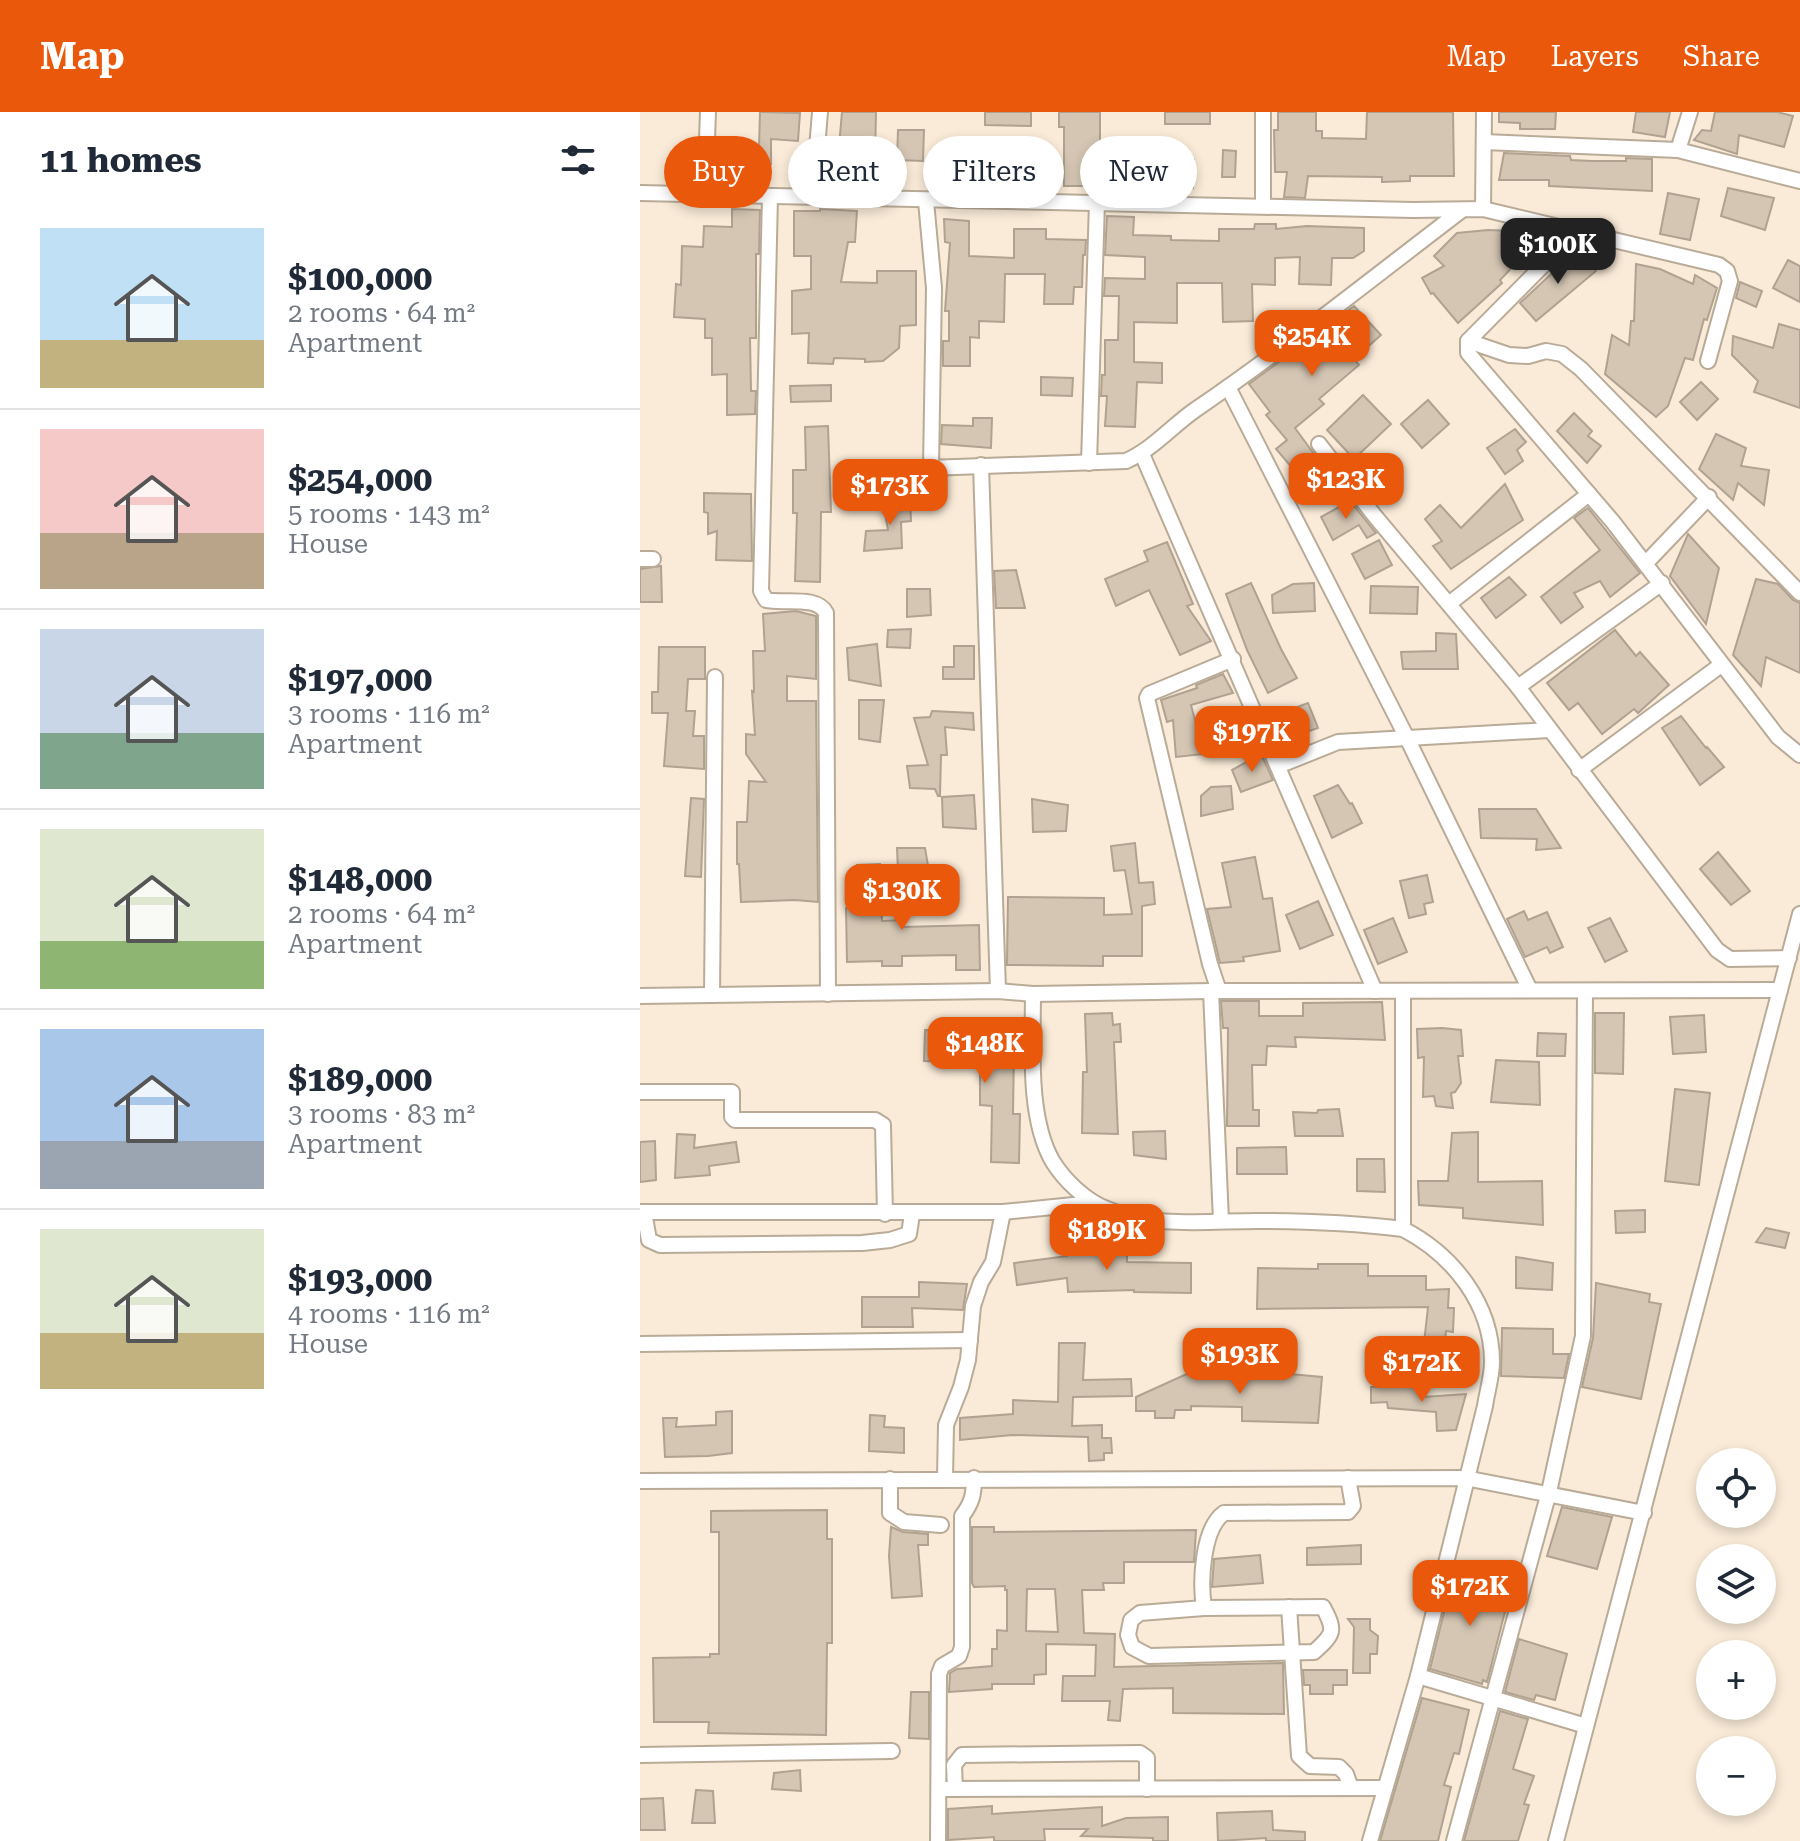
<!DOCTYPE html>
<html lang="en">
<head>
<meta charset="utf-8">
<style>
  body { margin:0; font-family:"Roboto Serif",serif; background:#f2f2f3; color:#1f2937; height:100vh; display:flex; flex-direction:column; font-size:30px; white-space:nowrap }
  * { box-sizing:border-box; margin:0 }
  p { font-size:26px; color:#747a83 }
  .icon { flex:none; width:44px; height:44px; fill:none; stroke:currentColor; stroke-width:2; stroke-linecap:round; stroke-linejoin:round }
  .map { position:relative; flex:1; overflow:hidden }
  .side { display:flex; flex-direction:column; background:#fff; width:640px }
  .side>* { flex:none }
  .guide { position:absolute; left:24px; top:24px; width:760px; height:72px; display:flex; gap:16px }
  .tools { position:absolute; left:1056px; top:1336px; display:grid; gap:16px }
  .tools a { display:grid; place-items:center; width:80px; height:80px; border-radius:50%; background:#fff; box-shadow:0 4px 12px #0003; font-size:40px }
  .price { position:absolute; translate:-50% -68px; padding:0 18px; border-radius:16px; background:#ea580c; color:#fff; font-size:26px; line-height:52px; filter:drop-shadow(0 2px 4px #0008) }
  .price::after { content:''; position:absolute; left:50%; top:48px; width:24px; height:18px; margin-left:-12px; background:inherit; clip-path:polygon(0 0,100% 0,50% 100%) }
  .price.current { background:#222; color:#fff }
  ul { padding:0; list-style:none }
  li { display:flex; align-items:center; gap:24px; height:200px; padding:0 40px }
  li+li { border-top:2px solid #e0e1e3 }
  li span { display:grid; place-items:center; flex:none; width:224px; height:160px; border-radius:0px; color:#555 }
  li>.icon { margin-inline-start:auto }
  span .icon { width:96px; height:96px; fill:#fffc; stroke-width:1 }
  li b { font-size:34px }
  h2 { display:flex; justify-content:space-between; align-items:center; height:96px; padding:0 40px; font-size:34px }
  .chip { padding:0 28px; border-radius:36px; background:#fff; box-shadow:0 4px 12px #0003; font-size:28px; line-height:72px }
  .chip.current { background:#ea580c; color:#fff }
  header { display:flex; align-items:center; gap:48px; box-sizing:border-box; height:112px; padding:0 40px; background:#ea580c; color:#fff }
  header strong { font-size:38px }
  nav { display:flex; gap:44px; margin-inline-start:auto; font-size:28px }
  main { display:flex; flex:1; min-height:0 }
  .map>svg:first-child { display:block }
</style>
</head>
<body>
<header>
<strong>Map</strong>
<nav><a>Map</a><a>Layers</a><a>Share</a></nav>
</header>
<main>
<section class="side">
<h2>11 homes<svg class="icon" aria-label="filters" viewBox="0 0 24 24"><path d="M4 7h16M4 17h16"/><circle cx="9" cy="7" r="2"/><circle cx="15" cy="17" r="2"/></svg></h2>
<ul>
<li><span style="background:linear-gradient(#bfe0f5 70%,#c2b280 0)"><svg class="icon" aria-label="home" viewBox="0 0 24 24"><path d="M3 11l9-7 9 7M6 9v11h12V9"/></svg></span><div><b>$100,000</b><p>2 rooms · 64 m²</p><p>Apartment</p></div></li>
<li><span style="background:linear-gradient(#f6c9c9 65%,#b9a48a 0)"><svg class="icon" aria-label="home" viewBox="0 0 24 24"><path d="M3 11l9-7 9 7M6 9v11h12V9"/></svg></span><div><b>$254,000</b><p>5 rooms · 143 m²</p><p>House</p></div></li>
<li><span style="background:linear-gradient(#c9d6e8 65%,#7fa58c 0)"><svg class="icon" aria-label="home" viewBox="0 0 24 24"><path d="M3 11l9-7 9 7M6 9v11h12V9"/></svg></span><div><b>$197,000</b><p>3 rooms · 116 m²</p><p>Apartment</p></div></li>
<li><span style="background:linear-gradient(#dfe7d0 70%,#8fb573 0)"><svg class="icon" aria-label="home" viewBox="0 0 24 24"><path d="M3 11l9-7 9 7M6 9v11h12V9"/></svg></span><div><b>$148,000</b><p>2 rooms · 64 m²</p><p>Apartment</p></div></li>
<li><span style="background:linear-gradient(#a9c7e8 70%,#9aa5b1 0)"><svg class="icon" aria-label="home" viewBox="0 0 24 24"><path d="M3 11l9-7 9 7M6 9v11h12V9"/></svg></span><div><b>$189,000</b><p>3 rooms · 83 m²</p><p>Apartment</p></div></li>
<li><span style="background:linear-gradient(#dfe7d0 65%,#c2b280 0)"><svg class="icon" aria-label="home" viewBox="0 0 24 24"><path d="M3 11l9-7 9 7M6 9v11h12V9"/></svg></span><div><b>$193,000</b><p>4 rooms · 116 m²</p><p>House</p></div></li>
</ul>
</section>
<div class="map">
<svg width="1160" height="1729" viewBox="0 0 1160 1729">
  <rect width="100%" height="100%" fill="#faebd8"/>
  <g fill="#d5c6b3" stroke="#b0a290" stroke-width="2" fill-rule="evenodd">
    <path d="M120,0l40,1 -2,28 -27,-2v25h-9v13h-17v-10h-18l-1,-19 33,-1z"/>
    <path d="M202,0h34l-1,47 -37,-1z"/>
    <path d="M345,0h46v14l-46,-1z"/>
    <path d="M419,0h41v33h5v41h-41v-59h-5z"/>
    <rect x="525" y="0" width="45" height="12"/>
    <path d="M638,0h38v19h6v7l44,1 1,-27h86l1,64h-44v5l-28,1v-5l-74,-1 -3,22 -21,-1 3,-25h-12l-1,-42h4z"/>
    <path d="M859,0h57l-1,17h-35v-6l-21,-1z"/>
    <path d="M996,0h34l-5,25 -32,-5z"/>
    <path d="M1075,0h62l16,4 -9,31 -45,-12 -2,19 -43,-14 8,-10 9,1z"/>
    <path d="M258,18h26l-1,31 -26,-1z"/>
    <path d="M583,38l13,1 -1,26h-13z"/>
    <path d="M864,41l66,3 1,4 21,1h34v-3l26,1v32l-103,-5v-6h-50z"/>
    <path d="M514,47h40l-1,29 -39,-1z"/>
    <path d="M1088,76l46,10 -9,32 -44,-14z"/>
    <path d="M1028,81l31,6 -9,41 -30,-6z"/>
    <path d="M92,97l28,1 -1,44h-3v84h-6l1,53h5l-1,23 -28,1v-41l-15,1v-37h-7v-19l-31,-2 2,-33 5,1 1,-39 21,1 1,-21 28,1z"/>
    <path d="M180,97l37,2 -2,31h-7l-7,40 36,1v-12h39v54l-16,1 -1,22 -16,13 -18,1v-3l-31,-1 -1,6 -25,-1 1,-30 -17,1v-43l19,-2v-33h-17v-45h26z"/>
    <path d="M467,104l27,1 -1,18 38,1v4l48,1v-12h35l1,-5h21v5l31,-3 57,2v23l-11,7h-21l-1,27 -32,-1 1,-27 -25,1v27l-23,-1 1,37 -30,1 -1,-39h-45v40l-43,-1v40l28,1v20l-25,-1 -2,45 -30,-1 2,-30h-6l1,-21h3v-35h13l1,-44h-15l1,-18 40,1v-22l-40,-2z"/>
    <path d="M304,107l25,2v35l45,2v-29h32v10l40,1 -1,15h-2l-1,32h-8l-1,17h-29l1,-30h-40l-1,48 -25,-1v17l-9,-1v29h-27v-25h6v-30h-4l5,-68 -5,-1z"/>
    <path d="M848,118l49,2 10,12 -21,16 -3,-4 -23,24 2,3 -44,40 -25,-30 -2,1 -9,-16 22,-12 -10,-10 23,-23z"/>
    <path d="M937,138l19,21 -60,50 -16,-18z"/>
    <path d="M1148,148l12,6v36l-27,-14z"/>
    <path d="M996,152l24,5 33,15 2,-9 22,13 -10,32 -3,-1 -11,41 -8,-2 -17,48 -12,11 -51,-43 7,-39 17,10 2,-24h3z"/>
    <path d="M1100,170l22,9 -6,16 -20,-9z"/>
    <path d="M714,194l27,29 -27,24 5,6 -40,34 5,5 -29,24 19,26 -20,16 -18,-21 11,-9 -21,-25 4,-3 -21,-28z"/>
    <path d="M1139,212l21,6v78l-46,-16 4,-11 -26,-26 1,-19 40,12z"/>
    <path d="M401,265l32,1 -1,18 -31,-1z"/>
    <path d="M1061,270l17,17 -21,21 -17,-18z"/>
    <path d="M191,273v16l-40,1 -1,-16z"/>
    <path d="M723,283l28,29 -37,35 -27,-29z"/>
    <path d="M788,288l21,24 -27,24 -21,-24z"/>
    <path d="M934,301l18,18 -4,5 13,10 -14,17 -30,-32z"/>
    <path d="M333,306h19l-1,30 -50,-4 1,-19 31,1z"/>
    <path d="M188,314l3,86h-10l-1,70 -25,-1 2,-68h-4v-43h13l-1,-43z"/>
    <path d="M875,317l11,13 -9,8 6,11 -18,13 -18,-26z"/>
    <path d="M1076,322l30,14 -5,18 28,4 -5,35 -26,-22 -5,17 -34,-31z"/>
    <path d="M865,372l18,36 -72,49 -18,-23 9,-5 -17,-22 15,-14 21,23z"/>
    <path d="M64,381l47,1 1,67 -36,-1 1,-29 -9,3v-21l-4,-1z"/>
    <path d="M270,387l1,22 -10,1 1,26 -38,3 2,-20 22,-1 -5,-29z"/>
    <path d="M710,389l26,32 -9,5 -8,-13 -26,15 -12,-23z"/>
    <path d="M948,396l52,65 -30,24 -10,-16 -26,12 9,14 -22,16 -20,-26 59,-47 -26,-32z"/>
    <path d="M1048,422l31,34 -13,56 -36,-48z"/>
    <path d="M739,428l13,25 -27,14 -13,-25z"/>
    <path d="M527,430l26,62 -6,2 24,35 -31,14 -31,-65 -33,16 -11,-27 43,-18 -4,-10z"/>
    <path d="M21,454l1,36h-22v-33z"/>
    <path d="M376,458l9,38h-29l-2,-37z"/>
    <path d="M869,465l17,18 -30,23 -15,-20z"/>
    <path d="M1116,467l22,5 15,16 7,3v70l-34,-16 -5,29 -28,-31z"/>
    <path d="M611,471l30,66 16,29 -29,15 -21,-43 -21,-56z"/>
    <path d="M674,471l1,28 -42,2 -1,-18 21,-11z"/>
    <path d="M731,474l47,1 -1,27 -47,-1z"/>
    <path d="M267,477h23l1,26 -24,2z"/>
    <path d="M156,499l20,5v63l-29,-3v25h29l2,201 -23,-2 -54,2 -2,-38h-2v-42h10l2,-41 17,1 -20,-28v-20l9,1 -3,-44 2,1 -1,-41h12l-2,-37z"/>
    <path d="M271,517l-1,19 -23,-1 1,-17z"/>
    <path d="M975,518l21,26 4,-4 29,33 -31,28 -4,-4 -32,25 -24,-31 -9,7 -22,-27z"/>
    <path d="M796,521l20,1 2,35h-55l-2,-17 35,-1z"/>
    <path d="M237,532l4,42 -32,-6 -2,-32z"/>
    <path d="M314,534h20v33h-31v-12h11z"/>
    <path d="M19,535h46v32h-17l-2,32h9l-2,25h11v33l-40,-3 4,-53h-16v-21h6z"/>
    <path d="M583,562l10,19 -42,12 13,49 -28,3 -3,-37 -6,2 -6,-22 36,-12 -1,-3z"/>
    <path d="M219,588h25l-4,42 -21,-3z"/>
    <path d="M668,591l10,25 -31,11 -9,-25z"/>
    <path d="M292,599l41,2 1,17 -29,-3 2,28h-6l-1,41h-2l-3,-7 -25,-1 -3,-22 21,-1 -14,-47 16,-1z"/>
    <path d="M1041,604l25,32 1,-1 17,20 -24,18 -38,-57z"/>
    <path d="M621,642l12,26 -32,12 -9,-22z"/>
    <path d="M698,673l12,19 2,-1 10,20 -30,15 -18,-42z"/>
    <path d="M591,674l2,23 -32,7v-20l10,-9z"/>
    <path d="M334,683l2,34 -33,-2 -1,-30z"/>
    <path d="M51,686l13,1 -3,78 -16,-1z"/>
    <path d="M392,687l36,6 -2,26 -33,1z"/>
    <path d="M839,697h57l25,39 -25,2 1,-11 -56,-1z"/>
    <path d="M495,731l4,40 14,-1 2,22 -13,2v50h-39v10l-96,-1 1,-68 96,1v17l28,-1 -7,-44 -11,1 -3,-25z"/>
    <path d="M257,736h28l4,23 -31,1z"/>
    <path d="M1078,740l32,39 -19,14 -31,-36z"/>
    <path d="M615,745l8,42 9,-1 8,53 -37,6 1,4 -24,2 -13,-54 24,-2 -9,-44z"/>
    <path d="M240,752l2,57 19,-1v7l78,-2 1,45h-24v-15l-54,1v10h-20v-5l-35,1 -1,-54 14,-2 -3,-41z"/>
    <path d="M787,763l6,27 -9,2 2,10 -17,4 -9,-37z"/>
    <path d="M678,789l15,34 -33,14 -14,-34z"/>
    <path d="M884,799l4,9 19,-8 16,35 -13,6 -3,-6 -22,10 -18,-38z"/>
    <path d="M753,806l14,34 -29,12 -14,-34z"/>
    <path d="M970,806l17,33 -22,11 -17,-34z"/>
    <path d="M581,889h38v15h44v-13l79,-1 3,38 -90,-3 1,10 -29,-1 -1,19h-14l1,45h6v16h-32l1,-98h-5z"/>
    <path d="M472,901l1,12 7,-1 1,18h-7l4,92 -36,-1 1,-61h4l-2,-58z"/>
    <path d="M955,901h29l-1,61 -28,-1z"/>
    <path d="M1064,903l2,37 -33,2 -3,-37z"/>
    <path d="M802,916l19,2 2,26h-5l3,27 -6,9 -4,1 2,15 -17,-2 -2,-10 -11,1 1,-40 -6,1 -1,-29z"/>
    <path d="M285,918l53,2v18h36l-1,64h7l-1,49 -28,-1 1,-56 -12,-1v-43l-56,-1z"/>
    <path d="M898,921l28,1 -1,22h-28z"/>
    <path d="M856,948l43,2 1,43 -49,-3z"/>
    <path d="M1035,977l35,4 -11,92 -34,-4z"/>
    <path d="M699,997l4,27h-48l-2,-24 24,1 1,-3z"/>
    <path d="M525,1019l1,28 -32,-4 -1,-23z"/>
    <path d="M838,1020v50l64,-1 1,44 -80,-7v-10l-44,-3 -1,-24h30l4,-48z"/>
    <path d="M37,1022l18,1 -1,13 42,-6 3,20 -30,4 1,9 -35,3z"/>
    <path d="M15,1029l1,39 -16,2v-40z"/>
    <path d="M646,1035l1,27h-50v-26z"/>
    <path d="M717,1047h27l1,33 -28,-1z"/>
    <path d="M1005,1098v22l-29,1 -1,-22z"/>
    <path d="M1126,1116l23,5 -4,15 -29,-6z"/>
    <path d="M487,1135v15l64,1v30l-57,-1v-2l-66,2 -1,-14 -50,7 -3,-22 53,-7v-8z"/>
    <path d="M876,1145l37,6 -1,27 -36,-2z"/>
    <path d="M678,1152h50v12h58v14l23,-1 -1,19h6l-1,24 -7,-1 -1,13 -21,-1 4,-36 -171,2 1,-41 60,1z"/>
    <path d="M279,1170l48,2 -4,26 -51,-2 1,19h-51v-30h57z"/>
    <path d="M956,1171l54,11 -1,8 12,2 -20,95 -59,-12 11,-49z"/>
    <path d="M862,1216l51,1v25h16l-5,24 -63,-2z"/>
    <path d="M419,1231h26l-2,37 48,-1 1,17 -59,1 -1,29 30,-1v13h9l1,15h-8v7l-15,1 -1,-24 -76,-2 -52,5v-22l53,-4v-14l45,2z"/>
    <path d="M551,1260l88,1 43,4 -4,46 -76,-2v-14l-51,-1v4h-16l-1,8h-19v-7h-19v-14z"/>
    <path d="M731,1275h53l-1,10 43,-3 -10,36 -19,1 -1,-19 -48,-4 -1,-6 -16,1z"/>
    <path d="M92,1299v42l-24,3 -43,1 -2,-39h14l-1,9 40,-2v-13z"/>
    <path d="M230,1303l15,1 -1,11 20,1v25l-35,-2z"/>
    <path d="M922,1395l50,10 -15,52 -50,-13z"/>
    <path d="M187,1398v29h5v104h-5l-1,92 -118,-2 1,-11h-55l-1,-64 57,-1v-3h9v-122h-8v-21z"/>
    <path d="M251,1415l12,5 25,2v11h-10l4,51 -30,2 -3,-42z"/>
    <path d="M332,1415h22v5l202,-2 -2,32h-70v21h-21l1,7h-22l2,43 31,1 -1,33 169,-4 1,51 -111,-1v-25l-50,1 -3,32 -12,-1 2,-19h-48l1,-25h32l1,-31 -50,-1v30l-12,1v9h-42v5l-43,3 1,-19 7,-4 35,-3v-17h5v-19l10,1v-41h-2v-4l-31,1 -2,-4zM387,1477h28l3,43 -32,-1z"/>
    <path d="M721,1433v19l-54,1v-17z"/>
    <path d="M620,1443l3,28 -51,4 2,-28z"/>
    <path d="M814,1460l57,16 -24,94 -4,-2 -1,4 -52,-15z"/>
    <path d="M708,1507h22v11l8,6 -1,18h-7v19h-17l1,-46z"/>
    <path d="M879,1527l48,15 -12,46 -19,-5 -2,5 -29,-8z"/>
    <path d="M663,1558h44v15h-14v9h-23v-9h-6z"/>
    <path d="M271,1580h18v47l-20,-1z"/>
    <path d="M782,1586l47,12 -10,44 -5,-1 -10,32 7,2 -13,54h-58z"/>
    <path d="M860,1599l28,8 -15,50 21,7 -10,28 5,1 -11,36h-54z"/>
    <path d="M160,1658l1,21 -29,-2 2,-16z"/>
    <path d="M56,1678l17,1 2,32h-23z"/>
    <path d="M23,1686l2,32h-25v-31z"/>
    <path d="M352,1694v8l110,-7v19l24,-8 42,-1v24h-15v-3l-72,-2 7,-7h-44l1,12h-51v-4l-46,3v-31z"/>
    <path d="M632,1699l1,19 32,2v9h-39v-3l-48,3 -1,-28z"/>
  </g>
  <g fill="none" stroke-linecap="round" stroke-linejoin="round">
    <g stroke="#b9ab98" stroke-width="18">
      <g id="minor">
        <path d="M844,30l194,8 122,31"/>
        <path d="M1038,38l12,-38"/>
        <path d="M0,81l773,17 70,-1 236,56 8,6 3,10 -22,80"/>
        <path d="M65,82l3,-82"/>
        <path d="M130,84l-9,395 5,9c17,4 51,-5 60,13l2,381"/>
        <path d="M173,85l7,-85"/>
        <path d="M286,89l8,87 -3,179"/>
        <path d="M623,93v-93"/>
        <path d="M843,97l1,-97"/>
        <path d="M938,118l-110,111 41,14 19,1 18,-5 16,3 19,15 219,224"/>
        <path d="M828,229v12l145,169 165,215 22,18"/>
        <path d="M588,275l179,351 123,252"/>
        <path d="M679,332l55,71 144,172 199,263 13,9 59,-1"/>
        <path d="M502,342l233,537"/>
        <path d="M449,351l8,-261"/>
        <path d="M341,353l17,526"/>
        <path d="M233,358l253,-9c27,-12 46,-35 69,-51 92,-63 179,-133 267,-200"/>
        <path d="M0,447h13"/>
        <path d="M1006,451l63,-66"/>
        <path d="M810,491l139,-109"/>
        <path d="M878,575l144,-104"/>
        <path d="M638,654l60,-24 211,-12"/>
        <path d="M939,658l142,-105"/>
        <path d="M571,879l10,230"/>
        <path d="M579,879l-9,-27 -63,-266 2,-4 84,-35"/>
        <path d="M393,882c0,50 -6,124 20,168 12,19 33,39 54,47 45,19 102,12 150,12 49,0 97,2 146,8 50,26 89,75 89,133 0,14 -5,30 -7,44l-67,270 -48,165"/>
        <path d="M72,883l3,-318"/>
        <path d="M0,884l358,-5 35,3 178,-3 569,-1"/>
        <path d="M0,980h92v25l3,3h140l8,5 2,89"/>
        <path d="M0,1100h363l90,-9"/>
        <path d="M4,1100l5,28 11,5 202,-2 28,-3 19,-6 3,-20"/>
        <path d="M763,1117v-238"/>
        <path d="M0,1232l330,-4"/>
        <path d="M305,1366l1,-53 15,-38 7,-27 5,-54 8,-24 12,-20 10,-50"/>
        <path d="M250,1367v34l14,9 37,3"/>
        <path d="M0,1369l825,-3 179,35"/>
        <path d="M649,1495l10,149 11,10 29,1 7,7 5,14"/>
        <path d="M683,1495c13,24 11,27 -9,45l-165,4 -17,-9 -4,-12 3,-15 9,-7 64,-5z"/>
        <path d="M564,1496c-4,-26 -2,-79 20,-95l124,-1 5,-6 -5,-28"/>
        <path d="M778,1564l168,50"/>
        <path d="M0,1643l252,-4"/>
        <path d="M299,1677l446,-1"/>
        <path d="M315,1677l-1,-24 8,-10 178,-2 7,5v31"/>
        <path d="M298,1729l1,-167 3,-8 17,-10 3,-9v-131c10,-13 12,-22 12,-38"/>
        <path d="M814,1729l95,-349 34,-156 2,-344"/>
        <path d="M916,1729l244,-927"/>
      </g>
    </g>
    <use href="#minor" stroke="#fff" stroke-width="14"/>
  </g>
</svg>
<div class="tools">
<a><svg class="icon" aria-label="locate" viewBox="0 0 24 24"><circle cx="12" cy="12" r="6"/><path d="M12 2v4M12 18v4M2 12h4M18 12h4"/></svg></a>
<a><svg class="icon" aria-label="layers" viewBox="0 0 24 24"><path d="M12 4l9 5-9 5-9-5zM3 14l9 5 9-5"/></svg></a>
<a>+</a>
<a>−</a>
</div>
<b class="price current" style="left:918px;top:174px">$100K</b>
<b class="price" style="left:672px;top:266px">$254K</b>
<b class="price" style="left:706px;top:409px">$123K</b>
<b class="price" style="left:250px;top:415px">$173K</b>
<b class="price" style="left:612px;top:662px">$197K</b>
<b class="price" style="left:262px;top:820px">$130K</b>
<b class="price" style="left:345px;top:973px">$148K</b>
<b class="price" style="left:467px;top:1160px">$189K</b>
<b class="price" style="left:600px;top:1284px">$193K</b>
<b class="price" style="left:782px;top:1292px">$172K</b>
<b class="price" style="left:830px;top:1516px">$172K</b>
<div class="guide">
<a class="chip current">Buy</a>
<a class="chip">Rent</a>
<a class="chip">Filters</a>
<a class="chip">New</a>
</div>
</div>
</main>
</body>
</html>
